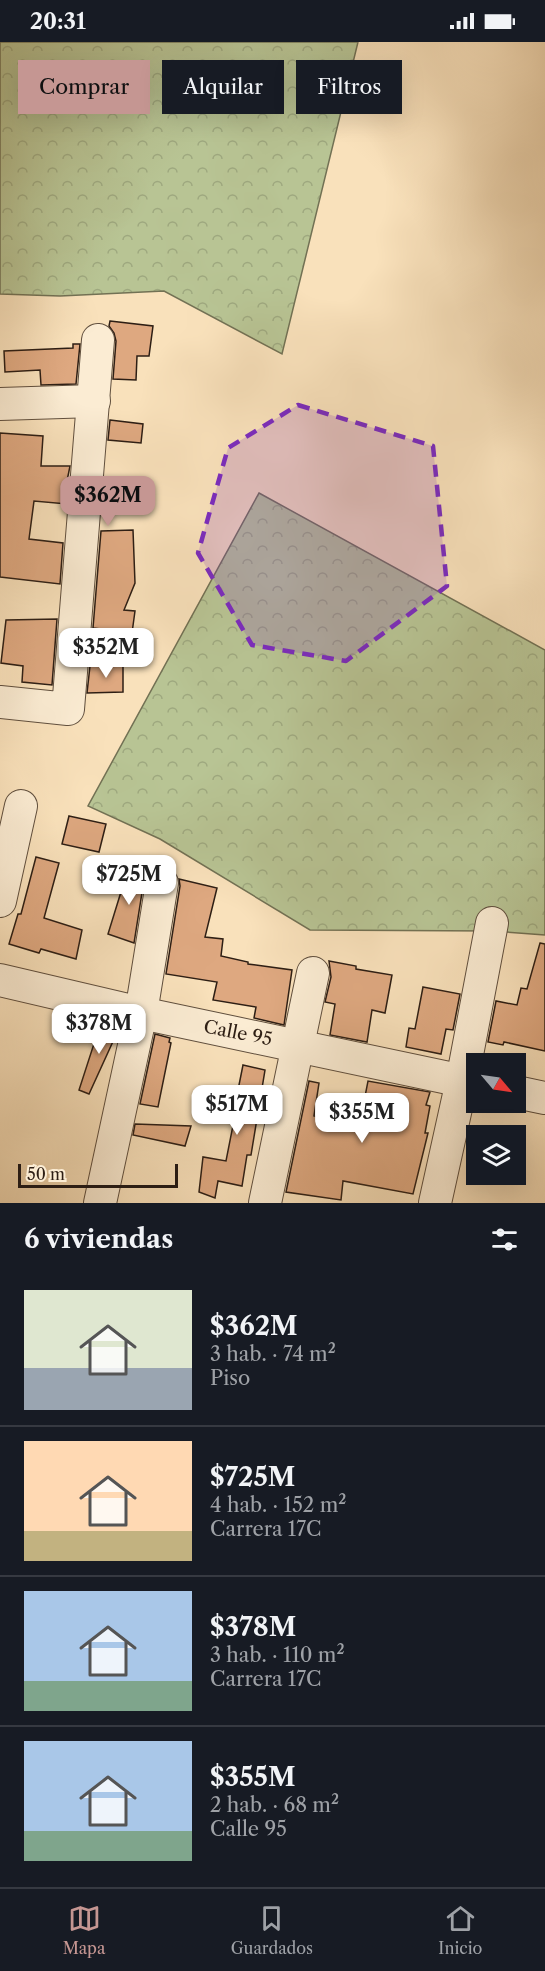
<!DOCTYPE html>
<html lang="es">
<head>
<meta charset="utf-8">
<style>
  body { margin:0; font-family:"Libre Caslon Text",serif; background:#242831; color:#f1f3f6; height:100vh; display:flex; flex-direction:column; font-size:22px; white-space:nowrap }
  * { box-sizing:border-box; margin:0 }
  p { font-size:20px; color:#9ea1a6 }
  .icon { flex:none; width:33px; height:33px; fill:none; stroke:currentColor; stroke-width:2; stroke-linecap:round; stroke-linejoin:round }
  .map { position:relative; height:1161px; overflow:hidden }
  .side { display:flex; flex-direction:column; background:#171b24; flex:1 }
  .side>* { flex:none }
  .banner { position:absolute; left:18px; top:18px; width:510px; height:54px; display:flex; gap:12px }
  .needle { width:39px; rotate:119deg }
  .fabs { position:absolute; left:466px; top:1011px; display:grid; gap:12px }
  .fabs a { display:grid; place-items:center; width:60px; height:60px; border-radius:0px; background:#171b24; box-shadow:0 6px 24px #0002; font-size:30px }
  .scale { position:absolute; left:18px; bottom:15px; width:160px; box-sizing:border-box; padding-left:6px; border:3px solid #2d1e14; border-top:0; font-size:16px; line-height:21px; white-space:nowrap; color:#2d1e14; -webkit-text-stroke:4px #fbecd3; paint-order:stroke }
  .price { position:absolute; translate:-50% -51px; padding:0 14px; border-radius:12px; background:#fff; color:#222; font-size:20px; line-height:39px; filter:drop-shadow(0 2px 3px #0008) }
  .price::after { content:''; position:absolute; left:50%; top:36px; width:18px; height:14px; margin-left:-9px; background:inherit; clip-path:polygon(0 0,100% 0,50% 100%) }
  .price.selected { background:#c59692; color:#111 }
  ul { padding:0; list-style:none }
  li { display:flex; align-items:center; gap:18px; height:150px; padding:0 24px }
  li+li { border-top:2px solid #363941 }
  li span { display:grid; place-items:center; flex:none; width:168px; height:120px; border-radius:0px; color:#555 }
  li>.icon { margin-inline-start:auto }
  span .icon { width:72px; height:72px; fill:#fffc; stroke-width:1 }
  li b { font-size:26px }
  h2 { display:flex; justify-content:space-between; align-items:center; height:72px; padding:0 24px; font-size:26px }
  .chip { padding:0 21px; border-radius:0px; background:#171b24; box-shadow:0 6px 24px #0002; font-size:21px; line-height:54px }
  .chip.selected { background:#c59692; color:#111 }
  .status { display:flex; justify-content:space-between; align-items:center; height:42px; padding:0 30px; background:#171b24; direction:ltr }
  .status svg { height:16px; fill:currentColor }
  .dock { display:flex; justify-content:space-around; align-items:center; height:84px; border-top:2px solid #363941; background:#171b24; font-size:16px; color:#9ea1a6 }
  .dock a { display:grid; justify-items:center; gap:3px }
  .dock .selected { color:#c59692 }
  .map>svg:first-child { display:block }
</style>
</head>
<body>
<div class="status"><b>20:31</b><svg viewBox="0 0 49 12"><path d="M0 12V9h3v3zM5 12V6h3v6zM10 12V3h3v9zM15 12V0h3v12zM26 1h20v11H26zM47 4h2v5h-2z"/></svg></div>
<div class="map">
<svg width="545" height="1161" viewBox="0 0 545 1161">
  <defs>
    <pattern id="forest-crowns" width="20" height="18" patternUnits="userSpaceOnUse" patternTransform="scale(1.5)"><rect width="20" height="18" fill="#b8c494"/><path d="M2 6a3 3 0 1 1 6 0M12 15a3 3 0 1 1 6 0" fill="none" stroke="#9ea87f"/></pattern>
  </defs>
  <rect width="100%" height="100%" fill="#f9e1bb"/>
  <filter id="stains"><feTurbulence type="fractalNoise" baseFrequency=".00333" numOctaves="4"/><feColorMatrix values="0 0 0 0 .2 0 0 0 0 .09 0 0 0 0 .02 0 0 0 .5 -.17"/></filter>
  <radialGradient id="worn" r=".72"><stop offset=".6" stop-color="#630" stop-opacity="0"/><stop offset="1" stop-color="#630" stop-opacity=".3"/></radialGradient>
  <g fill="url(#forest-crowns)" stroke="#727154" stroke-width="1.5">
    <path d="M0,0h358l-76,312 -118,-63 -104,5 -60,-2z"/>
    <path d="M259,451l286,157v285l-53,-4 -182,-1 -150,-91 -72,-33z"/>
  </g>
  <g fill="#dea880" stroke="#2d1e14" stroke-width="1.5">
    <path d="M110,279l43,5 -4,30h-12l-1,24 -23,-1 3,-38 -2,-8 -5,-7z"/>
    <path d="M73,302h7l-4,40 -35,1 -1,-15 -35,2 -1,-21 69,-3z"/>
    <path d="M110,378l33,4 -2,19 -33,-3z"/>
    <path d="M0,391l43,3 -2,30h29l-3,15 1,1 -1,22 -33,-3 -5,38 34,4 -3,41 -60,-7z"/>
    <path d="M133,488l2,53 -11,27 11,1 -3,22 -39,-5 8,-97z"/>
    <path d="M57,577l-5,66 -30,-3 1,-16 -22,-3 5,-43z"/>
    <path d="M123,623v27l-36,1 3,-27z"/>
    <path d="M69,774l37,8 -7,28 -37,-8z"/>
    <path d="M36,815l23,6 -15,55 38,12 -6,29 -35,-10 -2,4 -30,-9 9,-30h3z"/>
    <path d="M129,824l20,5 -5,9 -10,63 -26,-9z"/>
    <path d="M179,837l38,9 -12,49 18,2 -2,17 27,6v2l44,6 -8,55 -30,-7 2,-11 -43,-7 4,-18 -51,-8 14,-88z"/>
    <path d="M540,901l5,1v107l-41,-9 -1,3 -15,-3 8,-41 21,4 4,-17 6,1z"/>
    <path d="M329,919l27,5v3l36,6 -7,38 -13,-3 -5,32 -37,-7 5,-31 -10,-2 6,-25z"/>
    <path d="M423,945l37,7 -7,36 -7,-1 -5,25 -35,-7 3,-19 6,1z"/>
    <path d="M101,980l19,4 -31,68 -10,-4z"/>
    <path d="M155,992l15,4 -1,4 2,1 -13,64 -18,-3z"/>
    <path d="M243,1023l22,5 -14,85h-4l-5,31 -24,-5 -3,17 -16,-6 4,-35 23,4 14,-71h-2z"/>
    <path d="M309,1039l10,2 -5,33 6,1 -1,3 40,7 9,-46 62,11 -4,13 4,1 -5,27h3l-15,61 -70,-13 -2,19 -55,-8z"/>
    <path d="M135,1082l56,2 -6,20 -52,-11z"/>
  </g>
  <g fill="none" stroke-linecap="round" stroke-linejoin="round">
    <g stroke="#604f3e" stroke-width="34">
      <g id="minor">
        <path d="M0,362l94,-3"/>
        <path d="M0,660l68,7 30,-369"/>
        <path d="M0,859l21,-95"/>
        <path d="M0,938l141,33 336,71"/>
        <path d="M516,1050l29,6"/>
        <path d="M100,1161l41,-190 21,-130"/>
        <path d="M265,1161l48,-230"/>
        <path d="M435,1161l27,-122 30,-158"/>
      </g>
    </g>
    <use href="#minor" stroke="#fbecd3" stroke-width="32"/>
  </g>
  <path fill="#7b2cbf" fill-opacity="0.2" stroke="#7b2cbf" stroke-width="4.5" stroke-dasharray="12 8" stroke-linejoin="round" d="M298,363l135,41 14,140 -101,75 -94,-16 -54,-92 30,-105z"/>
  <g text-anchor="middle" stroke-width="5" stroke-linejoin="round" paint-order="stroke">
    <g font-size="18" fill="#2d1e14" stroke="#fbecd3">
      <text transform="translate(238 991) rotate(11)" y="6">Calle 95</text>
    </g>
  </g>
  <rect width="100%" height="100%" filter="url(#stains)"/>
  <rect width="100%" height="100%" fill="url(#worn)"/>
</svg>
<div class="fabs">
<a><svg class="needle" viewBox="-14 -14 28 28"><path d="M0-13l5 13h-10z" fill="#e53935"/><path d="M0 13l5-13h-10z" fill="#9ea1a6"/></svg></a>
<a><svg class="icon" aria-label="layers" viewBox="0 0 24 24"><path d="M12 4l9 5-9 5-9-5zM3 14l9 5 9-5"/></svg></a>
</div>
<div class="scale">50 m</div>
<b class="price selected" style="left:108px;top:485px">$362M</b>
<b class="price" style="left:106px;top:637px">$352M</b>
<b class="price" style="left:129px;top:864px">$725M</b>
<b class="price" style="left:99px;top:1013px">$378M</b>
<b class="price" style="left:237px;top:1094px">$517M</b>
<b class="price" style="left:362px;top:1102px">$355M</b>
<div class="banner">
<a class="chip selected">Comprar</a>
<a class="chip">Alquilar</a>
<a class="chip">Filtros</a>
</div>
</div>
<section class="side">
<h2>6 viviendas<svg class="icon" aria-label="filters" viewBox="0 0 24 24"><path d="M4 7h16M4 17h16"/><circle cx="9" cy="7" r="2"/><circle cx="15" cy="17" r="2"/></svg></h2>
<ul>
<li><span style="background:linear-gradient(#dfe7d0 65%,#9aa5b1 0)"><svg class="icon" aria-label="home" viewBox="0 0 24 24"><path d="M3 11l9-7 9 7M6 9v11h12V9"/></svg></span><div><b>$362M</b><p>3 hab. · 74 m²</p><p>Piso</p></div></li>
<li><span style="background:linear-gradient(#ffd9b3 75%,#c2b280 0)"><svg class="icon" aria-label="home" viewBox="0 0 24 24"><path d="M3 11l9-7 9 7M6 9v11h12V9"/></svg></span><div><b>$725M</b><p>4 hab. · 152 m²</p><p>Carrera 17C</p></div></li>
<li><span style="background:linear-gradient(#a9c7e8 75%,#7fa58c 0)"><svg class="icon" aria-label="home" viewBox="0 0 24 24"><path d="M3 11l9-7 9 7M6 9v11h12V9"/></svg></span><div><b>$378M</b><p>3 hab. · 110 m²</p><p>Carrera 17C</p></div></li>
<li><span style="background:linear-gradient(#a9c7e8 75%,#7fa58c 0)"><svg class="icon" aria-label="home" viewBox="0 0 24 24"><path d="M3 11l9-7 9 7M6 9v11h12V9"/></svg></span><div><b>$355M</b><p>2 hab. · 68 m²</p><p>Calle 95</p></div></li>
</ul>
</section>
<nav class="dock">
<a class="selected"><svg class="icon" aria-label="map" viewBox="0 0 24 24"><path d="M3 6l6-2 6 2 6-2v14l-6 2-6-2-6 2zM9 4v14M15 6v14"/></svg>Mapa</a>
<a><svg class="icon" aria-label="saved" viewBox="0 0 24 24"><path d="M7 4h10v16l-5-4-5 4z"/></svg>Guardados</a>
<a><svg class="icon" aria-label="home" viewBox="0 0 24 24"><path d="M3 11l9-7 9 7M6 9v11h12V9"/></svg>Inicio</a>
</nav>
</body>
</html>
